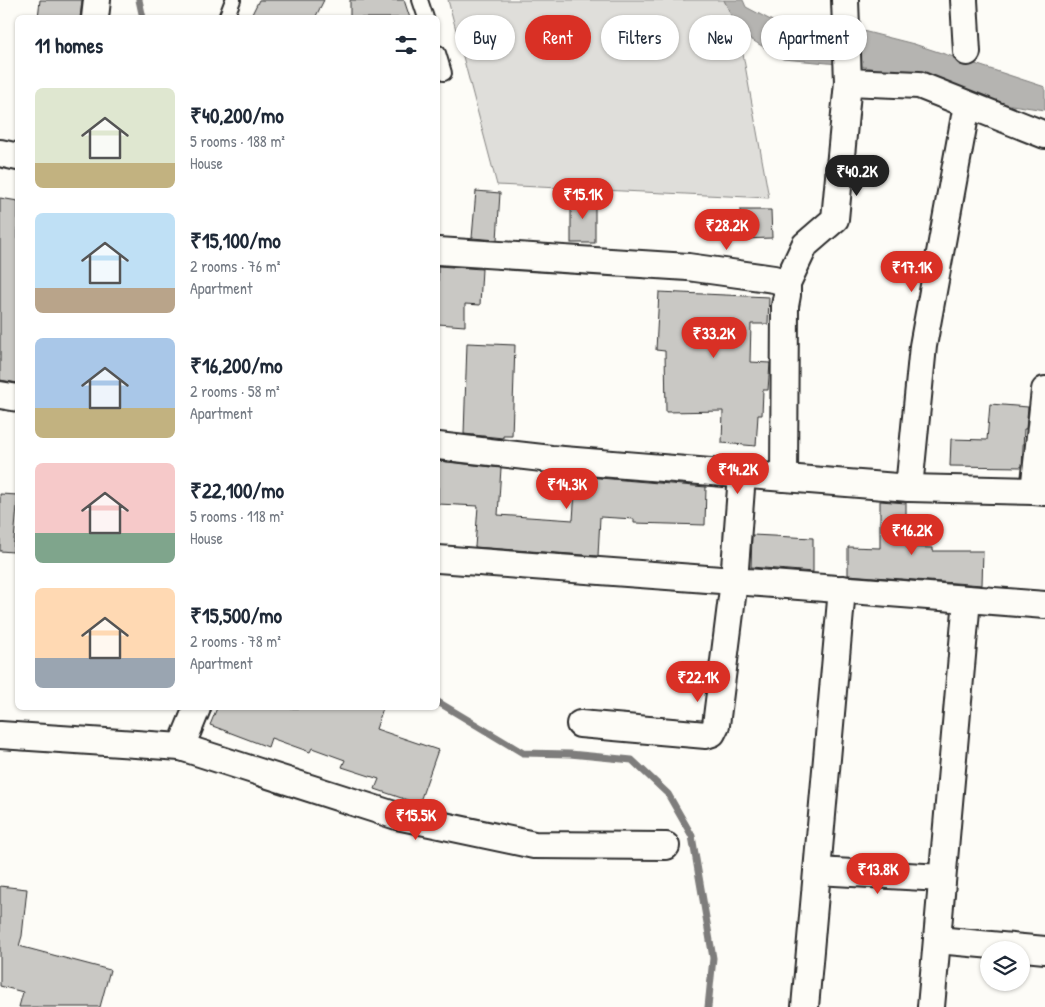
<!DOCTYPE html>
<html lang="en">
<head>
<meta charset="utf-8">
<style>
  body { margin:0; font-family:"Patrick Hand",sans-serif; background:#f6f6f7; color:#1f2937; height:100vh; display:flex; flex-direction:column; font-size:19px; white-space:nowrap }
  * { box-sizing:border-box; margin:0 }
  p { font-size:16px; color:#747a83 }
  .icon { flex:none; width:28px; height:28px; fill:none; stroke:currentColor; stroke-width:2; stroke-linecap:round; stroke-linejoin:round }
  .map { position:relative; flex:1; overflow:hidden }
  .side { position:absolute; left:15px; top:15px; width:425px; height:695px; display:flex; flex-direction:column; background:#fff; border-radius:8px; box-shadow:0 1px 4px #0004 }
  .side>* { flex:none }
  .hud { position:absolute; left:455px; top:15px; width:475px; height:45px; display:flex; gap:10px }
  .tools { position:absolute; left:980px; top:941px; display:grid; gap:10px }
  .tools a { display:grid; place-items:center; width:50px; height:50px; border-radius:50%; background:#fff; box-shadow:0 1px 4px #0004; font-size:25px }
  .price { position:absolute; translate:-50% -42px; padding:0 11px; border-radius:18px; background:#d93025; color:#fff; font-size:16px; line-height:32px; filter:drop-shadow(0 1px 2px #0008) }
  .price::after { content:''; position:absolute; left:50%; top:30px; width:15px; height:11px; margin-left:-8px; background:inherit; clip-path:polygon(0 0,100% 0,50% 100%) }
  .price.active { background:#222; color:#fff }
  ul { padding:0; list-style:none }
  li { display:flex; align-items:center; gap:15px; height:125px; padding:0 20px }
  li span { display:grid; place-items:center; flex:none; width:140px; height:100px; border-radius:8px; color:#555 }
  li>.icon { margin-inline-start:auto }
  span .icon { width:60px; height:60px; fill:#fffc; stroke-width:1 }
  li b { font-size:21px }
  h2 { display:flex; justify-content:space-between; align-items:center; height:60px; padding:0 20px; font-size:21px }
  .pill { padding:0 18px; border-radius:22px; background:#fff; box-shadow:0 1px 4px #0004; font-size:18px; line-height:45px }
  .pill.active { background:#d93025; color:#fff }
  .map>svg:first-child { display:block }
</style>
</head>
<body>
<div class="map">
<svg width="1045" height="1007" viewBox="0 0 1045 1007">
  <rect width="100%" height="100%" fill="#fdfcf7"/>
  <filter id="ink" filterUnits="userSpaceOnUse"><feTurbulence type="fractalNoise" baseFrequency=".02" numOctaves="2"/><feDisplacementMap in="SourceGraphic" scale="10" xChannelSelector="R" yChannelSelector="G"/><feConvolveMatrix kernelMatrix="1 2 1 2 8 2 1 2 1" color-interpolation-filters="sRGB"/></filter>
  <g filter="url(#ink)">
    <path fill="#dfdeda" stroke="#858482" d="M448,0h276l15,32 30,166 -272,-13z"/>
    <path fill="#b5b4b1" stroke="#7e7d7b" d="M724,0h19l3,7 34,18 75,4 59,15 131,43v23l-40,-6 -61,-20 -83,-18 -78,-7 -44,-27z"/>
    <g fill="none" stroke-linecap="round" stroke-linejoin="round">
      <g stroke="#7e7d7b" stroke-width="7">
        <path d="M139,0l4,18"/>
        <path d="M438,702l85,51 47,1 62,6 36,34 24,42 21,122 -5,49"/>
      </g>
    </g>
    <g fill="#c9c8c4" stroke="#2b2b2b">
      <path d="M40,0h42l-2,18h-42z"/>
      <path d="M259,0h65l-9,18h-65z"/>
      <path d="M350,0h54l6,18h-60z"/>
      <path d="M476,191l24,2 -3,47 -25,-2z"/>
      <path d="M0,198l18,3v182l-18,-3z"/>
      <rect x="571" y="198" width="24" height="45"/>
      <path d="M740,210h31l1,28 -32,1z"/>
      <path d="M438,266l44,3 -2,36 -15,-1v22l-27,-2z"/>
      <path d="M659,292l110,5 -1,27h-17l-1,38 20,1 -2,27h-5l-1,25h-4l-2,31 -34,-3 1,-32 -57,1 -1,-61 -9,-1z"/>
      <path d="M467,343l48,2 -3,91h-9v2l-39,-4z"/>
      <path d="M990,404l38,3 -2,22h-2l-2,38 -72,-1 1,-27 36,1z"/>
      <path d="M438,461l63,7 -3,47 75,5 3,-44 130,11 -1,38 -71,-2v-4l-34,-2 -2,39 -123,-9 3,-41 -40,-2z"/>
      <path d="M0,494l18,1 -5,57 -13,-1z"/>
      <path d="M880,501l26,2v44l27,1v3h50l-1,34 -134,-10v-28l32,1z"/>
      <path d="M752,535l61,3v34l-62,-5z"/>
      <path d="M217,708h166l-7,21 62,21 -19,54 -44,-15 4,-10 -37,-12 3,-7 -33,-12 -2,4 -39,-14 -3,9 -58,-22z"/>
      <path d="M0,886l27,3 -5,47 -3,10 91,24 -10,37h-81l4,-15 -23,-6z"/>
    </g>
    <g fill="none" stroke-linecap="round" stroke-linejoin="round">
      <g stroke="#2b2b2b" stroke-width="18">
        <g id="service">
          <path d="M420,0l6,18"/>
          <path d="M226,18l7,-18"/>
          <path d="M438,53l6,20"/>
        </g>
      </g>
      <g stroke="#2b2b2b" stroke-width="30">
        <g id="minor">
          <path d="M964,0l3,52"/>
          <path d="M95,18l2,-18"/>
          <path d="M848,82l71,3 126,50"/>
          <path d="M0,153l18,4"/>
          <path d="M438,251l250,16 86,12 13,4v12l-2,11 -1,172"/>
          <path d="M787,283l18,-38 30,-26 13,-137 -3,-82"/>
          <path d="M0,395l18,3"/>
          <path d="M438,446l113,13 358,29 125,3 11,1"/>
          <path d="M742,475l-8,106 311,24"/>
          <path d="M909,488l14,-142 44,-241"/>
          <path d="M1034,491l11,-101"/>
          <path d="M438,559l296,22 -18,144 -4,8 -6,2 -126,-11"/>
          <path d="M0,735l181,12 16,-39"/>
          <path d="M181,747l216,69 137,29 132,1"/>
          <path d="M817,871l125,7"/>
          <path d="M937,940l108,10"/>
          <path d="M805,1007l37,-418"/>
          <path d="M931,1007l36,-408"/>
        </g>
      </g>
      <use href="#service" stroke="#fdfcf7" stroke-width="14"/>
      <use href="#minor" stroke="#fdfcf7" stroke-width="26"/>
    </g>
  </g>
</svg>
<div class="tools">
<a><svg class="icon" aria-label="layers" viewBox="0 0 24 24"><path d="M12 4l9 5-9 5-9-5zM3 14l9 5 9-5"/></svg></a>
</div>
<b class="price active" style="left:857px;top:197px">₹40.2K</b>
<b class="price" style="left:583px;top:220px">₹15.1K</b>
<b class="price" style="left:727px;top:251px">₹28.2K</b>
<b class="price" style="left:912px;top:293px">₹17.1K</b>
<b class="price" style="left:714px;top:359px">₹33.2K</b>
<b class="price" style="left:738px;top:495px">₹14.2K</b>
<b class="price" style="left:567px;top:510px">₹14.3K</b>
<b class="price" style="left:912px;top:556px">₹16.2K</b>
<b class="price" style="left:698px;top:703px">₹22.1K</b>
<b class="price" style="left:416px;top:841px">₹15.5K</b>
<b class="price" style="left:878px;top:895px">₹13.8K</b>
<div class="hud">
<a class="pill">Buy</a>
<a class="pill active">Rent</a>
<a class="pill">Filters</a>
<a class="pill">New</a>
<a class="pill">Apartment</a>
</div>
<section class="side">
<h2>11 homes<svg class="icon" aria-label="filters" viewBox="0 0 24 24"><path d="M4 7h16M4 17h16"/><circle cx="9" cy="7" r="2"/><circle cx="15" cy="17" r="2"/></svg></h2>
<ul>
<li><span style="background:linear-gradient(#dfe7d0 75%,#c2b280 0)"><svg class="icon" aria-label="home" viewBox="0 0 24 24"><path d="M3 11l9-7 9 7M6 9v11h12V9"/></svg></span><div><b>₹40,200/mo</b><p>5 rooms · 188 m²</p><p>House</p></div></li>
<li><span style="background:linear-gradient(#bfe0f5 75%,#b9a48a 0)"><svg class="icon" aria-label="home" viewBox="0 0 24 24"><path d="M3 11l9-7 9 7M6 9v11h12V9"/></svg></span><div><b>₹15,100/mo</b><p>2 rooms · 76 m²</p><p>Apartment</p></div></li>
<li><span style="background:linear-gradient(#a9c7e8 70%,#c2b280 0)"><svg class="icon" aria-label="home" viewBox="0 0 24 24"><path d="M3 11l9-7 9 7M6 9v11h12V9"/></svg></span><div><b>₹16,200/mo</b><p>2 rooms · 58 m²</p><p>Apartment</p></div></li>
<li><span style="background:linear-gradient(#f6c9c9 70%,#7fa58c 0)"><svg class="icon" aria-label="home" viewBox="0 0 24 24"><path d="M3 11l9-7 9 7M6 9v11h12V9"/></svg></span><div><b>₹22,100/mo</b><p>5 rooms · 118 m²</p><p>House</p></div></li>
<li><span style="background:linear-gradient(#ffd9b3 70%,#9aa5b1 0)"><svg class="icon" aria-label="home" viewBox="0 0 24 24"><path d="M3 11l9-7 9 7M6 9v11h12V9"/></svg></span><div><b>₹15,500/mo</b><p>2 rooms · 78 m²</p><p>Apartment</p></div></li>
</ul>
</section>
</div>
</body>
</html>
